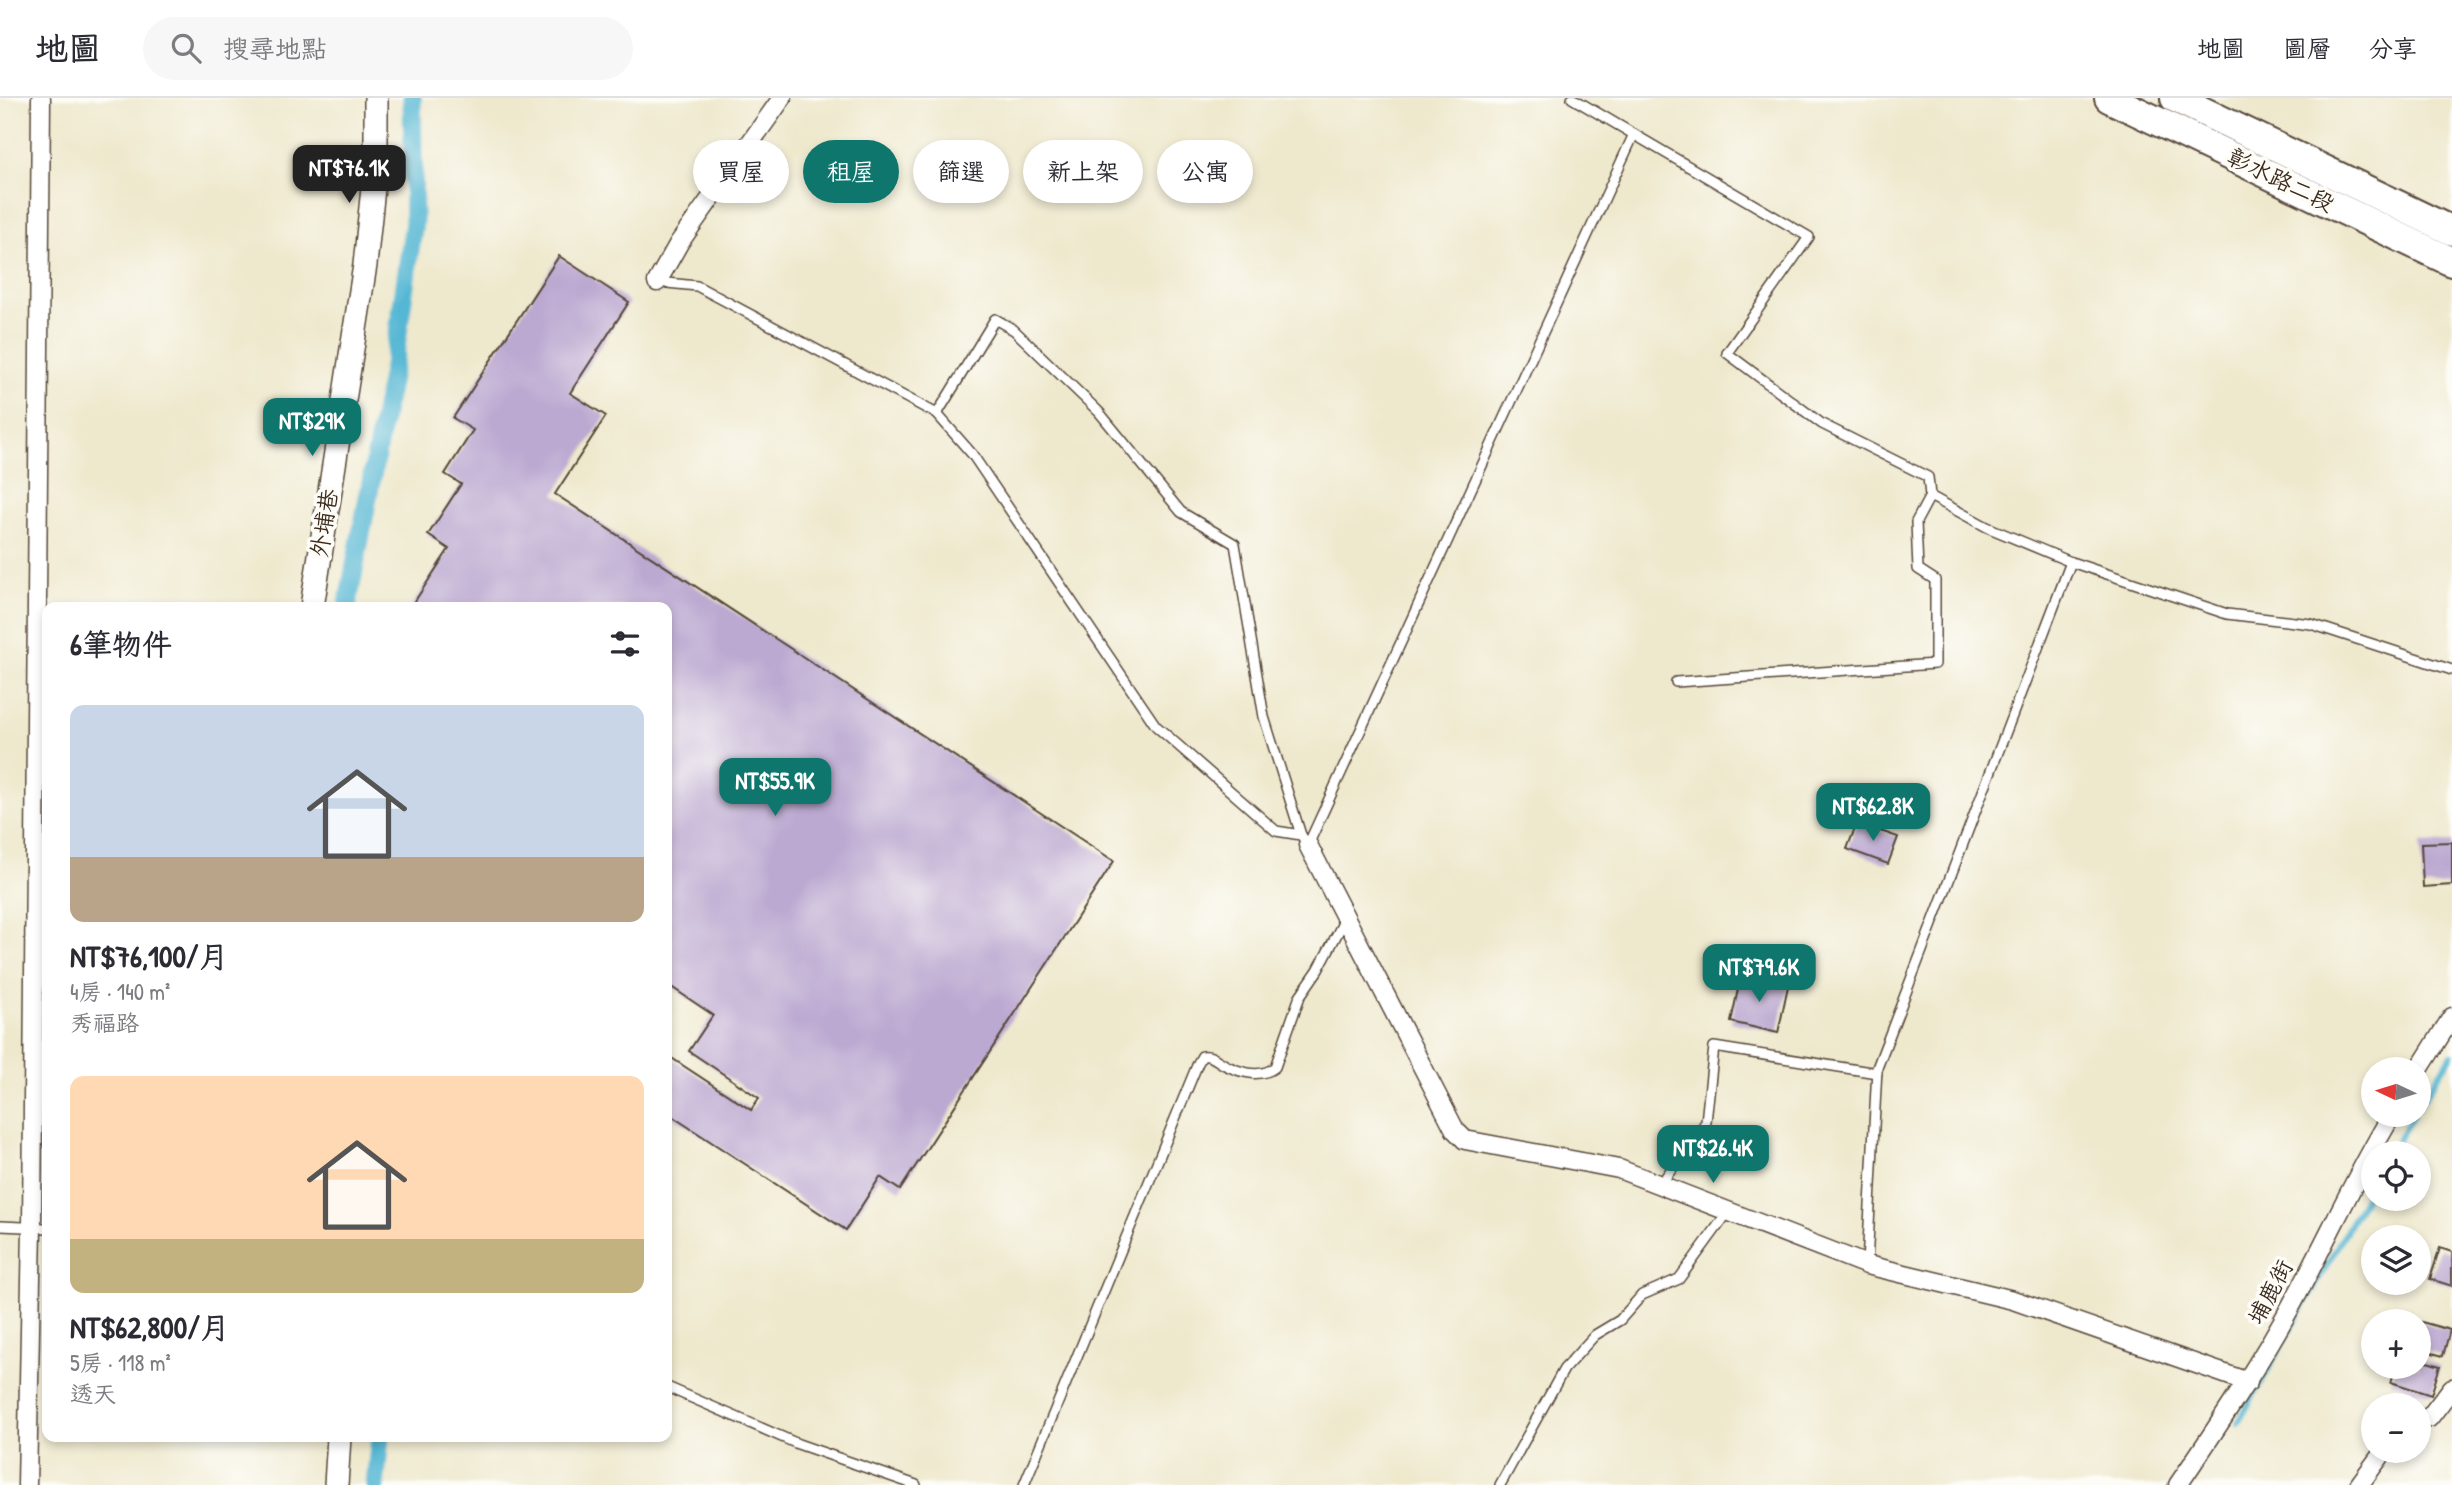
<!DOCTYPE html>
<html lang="zh-TW">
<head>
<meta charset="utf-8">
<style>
  body { margin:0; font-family:"Patrick Hand","LXGW WenKai TC",sans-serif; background:#f7f7f7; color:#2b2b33; height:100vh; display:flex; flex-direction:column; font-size:26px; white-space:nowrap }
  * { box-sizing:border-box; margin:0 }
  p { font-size:23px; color:#7c7c81 }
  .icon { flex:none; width:38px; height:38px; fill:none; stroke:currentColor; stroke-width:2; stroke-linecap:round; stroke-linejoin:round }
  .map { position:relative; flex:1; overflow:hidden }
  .sheet { position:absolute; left:42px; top:504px; width:630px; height:840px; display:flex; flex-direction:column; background:#fff; border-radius:14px; box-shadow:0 4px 10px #0003 }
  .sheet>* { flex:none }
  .top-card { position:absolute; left:693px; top:42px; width:665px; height:63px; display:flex; gap:14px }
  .needle { width:46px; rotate:274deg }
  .buttons { position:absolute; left:2361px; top:959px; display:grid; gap:14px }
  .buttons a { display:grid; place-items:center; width:70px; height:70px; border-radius:50%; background:#fff; box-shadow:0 4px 10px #0003; font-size:35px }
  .price { position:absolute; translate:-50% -60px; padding:0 16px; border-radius:14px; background:#0f766e; color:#fff; font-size:23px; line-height:46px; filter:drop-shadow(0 2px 4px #0008) }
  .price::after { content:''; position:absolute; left:50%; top:42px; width:21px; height:16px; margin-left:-10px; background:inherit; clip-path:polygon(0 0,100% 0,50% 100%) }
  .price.selected { background:#222; color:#fff }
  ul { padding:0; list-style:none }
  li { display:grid; align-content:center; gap:14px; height:371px; padding:0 28px }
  li span { display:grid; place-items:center; height:217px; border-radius:14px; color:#555 }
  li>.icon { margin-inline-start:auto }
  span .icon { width:126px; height:126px; fill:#fffc; stroke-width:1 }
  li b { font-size:30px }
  h2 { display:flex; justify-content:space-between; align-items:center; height:84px; padding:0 28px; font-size:30px }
  .tag { padding:0 24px; border-radius:32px; background:#fff; box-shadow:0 4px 10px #0003; font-size:24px; line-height:63px }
  .tag.selected { background:#0f766e; color:#fff }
  header { display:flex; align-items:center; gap:42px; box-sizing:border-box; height:98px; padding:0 35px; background:#fff; border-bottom:2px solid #e1e1e2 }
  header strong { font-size:33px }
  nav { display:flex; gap:38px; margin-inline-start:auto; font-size:24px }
  .search { width:490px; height:63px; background:#f7f7f7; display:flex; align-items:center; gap:18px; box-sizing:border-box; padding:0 24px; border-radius:38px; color:#7c7c81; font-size:26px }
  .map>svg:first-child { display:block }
</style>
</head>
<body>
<header>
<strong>地圖</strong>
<div class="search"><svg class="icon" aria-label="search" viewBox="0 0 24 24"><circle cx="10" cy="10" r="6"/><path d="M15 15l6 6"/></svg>搜尋地點</div>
<nav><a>地圖</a><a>圖層</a><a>分享</a></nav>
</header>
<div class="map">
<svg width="2452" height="1387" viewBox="0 0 2452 1387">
  <rect width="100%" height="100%" fill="#fdfcf7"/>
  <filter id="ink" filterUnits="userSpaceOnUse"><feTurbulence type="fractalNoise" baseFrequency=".0143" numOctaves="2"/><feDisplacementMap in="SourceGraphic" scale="14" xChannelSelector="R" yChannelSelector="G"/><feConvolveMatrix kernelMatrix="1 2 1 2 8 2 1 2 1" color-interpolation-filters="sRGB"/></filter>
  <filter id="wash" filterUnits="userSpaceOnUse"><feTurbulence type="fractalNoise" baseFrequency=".00686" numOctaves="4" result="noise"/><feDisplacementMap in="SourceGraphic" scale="28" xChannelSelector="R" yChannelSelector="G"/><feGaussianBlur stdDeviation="1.57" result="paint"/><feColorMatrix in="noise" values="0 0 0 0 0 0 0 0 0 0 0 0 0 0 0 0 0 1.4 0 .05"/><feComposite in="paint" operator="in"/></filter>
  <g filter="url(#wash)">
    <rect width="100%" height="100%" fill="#eee8cc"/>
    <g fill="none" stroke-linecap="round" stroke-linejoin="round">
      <g stroke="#55b7d4" stroke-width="6">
        <path d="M2418,1009l34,-52"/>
        <path d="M2390,1055l23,-38"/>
        <path d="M2238,1325l135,-240"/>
      </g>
      <g stroke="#55b7d4" stroke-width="19">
        <path d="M347,509l47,-246 20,-139 -2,-124"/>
        <path d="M375,1387l5,-48"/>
      </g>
    </g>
    <g id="blocks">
      <g fill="#bca9d1">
        <path d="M559,158l70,46 -59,91 36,23 -51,78 559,367 -214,329 -20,-13 -34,53 -179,-117v-58l84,55 8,-12 -70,-47 24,-36 -46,-31v-377h-256l38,-58 -21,-14 33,-51 -16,-10 28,-44 -20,-12z"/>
        <path d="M1857,725l41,14 -10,27 -41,-15z"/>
        <path d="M2452,744v43l-29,2 -2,-44z"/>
        <path d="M1741,877l47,11 -10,47 -47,-11z"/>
        <path d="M2440,1150l12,4v34l-22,-7z"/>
        <path d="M2418,1223l32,9 -7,26 -25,-7z"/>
        <path d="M2418,1261l22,7 -9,29 -40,-13 5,-15h22z"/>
      </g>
    </g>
  </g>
  <g filter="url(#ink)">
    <use href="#blocks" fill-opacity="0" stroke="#564638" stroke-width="2"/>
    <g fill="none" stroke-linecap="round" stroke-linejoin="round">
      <g stroke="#564638" stroke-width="12">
        <g id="service">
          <path d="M1572,0l237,139 -82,116 95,71 106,53 2,19 57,31 84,35 156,52 84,10 141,46"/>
          <path d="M657,184l40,4 240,128 35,40 184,272 120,105 25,4 7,10"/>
          <path d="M937,316l58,-95 19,11 85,82 82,100 54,32 29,173 37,118"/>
          <path d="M1676,584l259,-18v-84l-17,-11 -2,-47 14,-26"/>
          <path d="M1308,747l326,-711"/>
          <path d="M1660,1087l46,-63 8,-75 163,26"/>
          <path d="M0,1128l47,2"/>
          <path d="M1867,1167l10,-197 194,-506"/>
          <path d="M667,1289l131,57 118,41"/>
          <path d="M1024,1387l174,-422 4,-7c10,-2 16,6 25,10 15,7 35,12 48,1l25,-71 18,-26 27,-51"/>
          <path d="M1500,1387l64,-116 31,-34 25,-15 22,-25 37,-16 49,-67"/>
        </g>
      </g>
      <g stroke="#564638" stroke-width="21">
        <g id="minor">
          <path d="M657,184l22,-39 103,-145"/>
          <path d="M1308,747l147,285 10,10 154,29 248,96 146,35 235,82"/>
          <path d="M2418,973l34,-54"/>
          <path d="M2418,1322l11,-2 23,-30"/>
          <path d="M27,1387l5,-257 9,-1130"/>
          <path d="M2178,1387c42,-62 84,-124 119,-190 32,-60 60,-122 95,-180"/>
          <path d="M2359,1387l25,-34"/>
        </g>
      </g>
      <g stroke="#564638" stroke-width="26">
        <g id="tertiary">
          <path d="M312,509l53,-342 11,-106v-61"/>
          <path d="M336,1387l3,-48"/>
        </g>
      </g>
      <g stroke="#564638" stroke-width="32">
        <g id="primary">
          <path d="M2109,0l343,164"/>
          <path d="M2175,0l277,133"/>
        </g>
      </g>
      <use href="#service" stroke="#fff" stroke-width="9"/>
      <use href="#minor" stroke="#fff" stroke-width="18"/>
      <use href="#tertiary" stroke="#fff" stroke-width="23"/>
      <use href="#primary" stroke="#fff" stroke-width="28"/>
    </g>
  </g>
  <g text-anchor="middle" stroke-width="7" stroke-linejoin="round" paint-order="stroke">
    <g font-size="23" fill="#3b2a1e" stroke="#fdfcf7">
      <text transform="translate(2281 82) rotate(26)" y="8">彰水路二段</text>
      <text transform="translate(324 425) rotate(-81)" y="8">外埔巷</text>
      <text transform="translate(2270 1194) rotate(-62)" y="8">埔鹿街</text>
    </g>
  </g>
</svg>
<div class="buttons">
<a><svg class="needle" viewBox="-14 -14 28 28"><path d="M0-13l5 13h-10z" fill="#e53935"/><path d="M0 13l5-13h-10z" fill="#7c7c81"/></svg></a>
<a><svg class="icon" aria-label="locate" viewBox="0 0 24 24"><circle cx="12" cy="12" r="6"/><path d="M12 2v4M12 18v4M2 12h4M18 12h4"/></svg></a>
<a><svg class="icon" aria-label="layers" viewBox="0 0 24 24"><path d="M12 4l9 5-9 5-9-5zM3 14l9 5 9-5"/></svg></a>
<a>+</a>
<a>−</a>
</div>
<b class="price selected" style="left:349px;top:107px">NT$76.1K</b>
<b class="price" style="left:312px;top:360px">NT$29K</b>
<b class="price" style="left:775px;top:720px">NT$55.9K</b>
<b class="price" style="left:1873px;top:745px">NT$62.8K</b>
<b class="price" style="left:1759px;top:906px">NT$79.6K</b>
<b class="price" style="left:1713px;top:1087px">NT$26.4K</b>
<div class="top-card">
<a class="tag">買屋</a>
<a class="tag selected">租屋</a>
<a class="tag">篩選</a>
<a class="tag">新上架</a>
<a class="tag">公寓</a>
</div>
<section class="sheet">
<h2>6筆物件<svg class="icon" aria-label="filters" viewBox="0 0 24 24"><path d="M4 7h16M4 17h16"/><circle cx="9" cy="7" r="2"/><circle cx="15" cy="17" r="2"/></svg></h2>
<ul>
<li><span style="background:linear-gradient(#c9d6e8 70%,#b9a48a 0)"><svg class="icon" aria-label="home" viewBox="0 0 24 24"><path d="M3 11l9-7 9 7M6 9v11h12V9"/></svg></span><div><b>NT$76,100/月</b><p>4房 · 140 m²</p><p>秀福路</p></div></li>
<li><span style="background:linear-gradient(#ffd9b3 75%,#c2b280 0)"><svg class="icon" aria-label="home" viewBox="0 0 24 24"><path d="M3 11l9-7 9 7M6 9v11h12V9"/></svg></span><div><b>NT$62,800/月</b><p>5房 · 118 m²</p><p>透天</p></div></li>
</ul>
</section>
</div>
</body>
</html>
